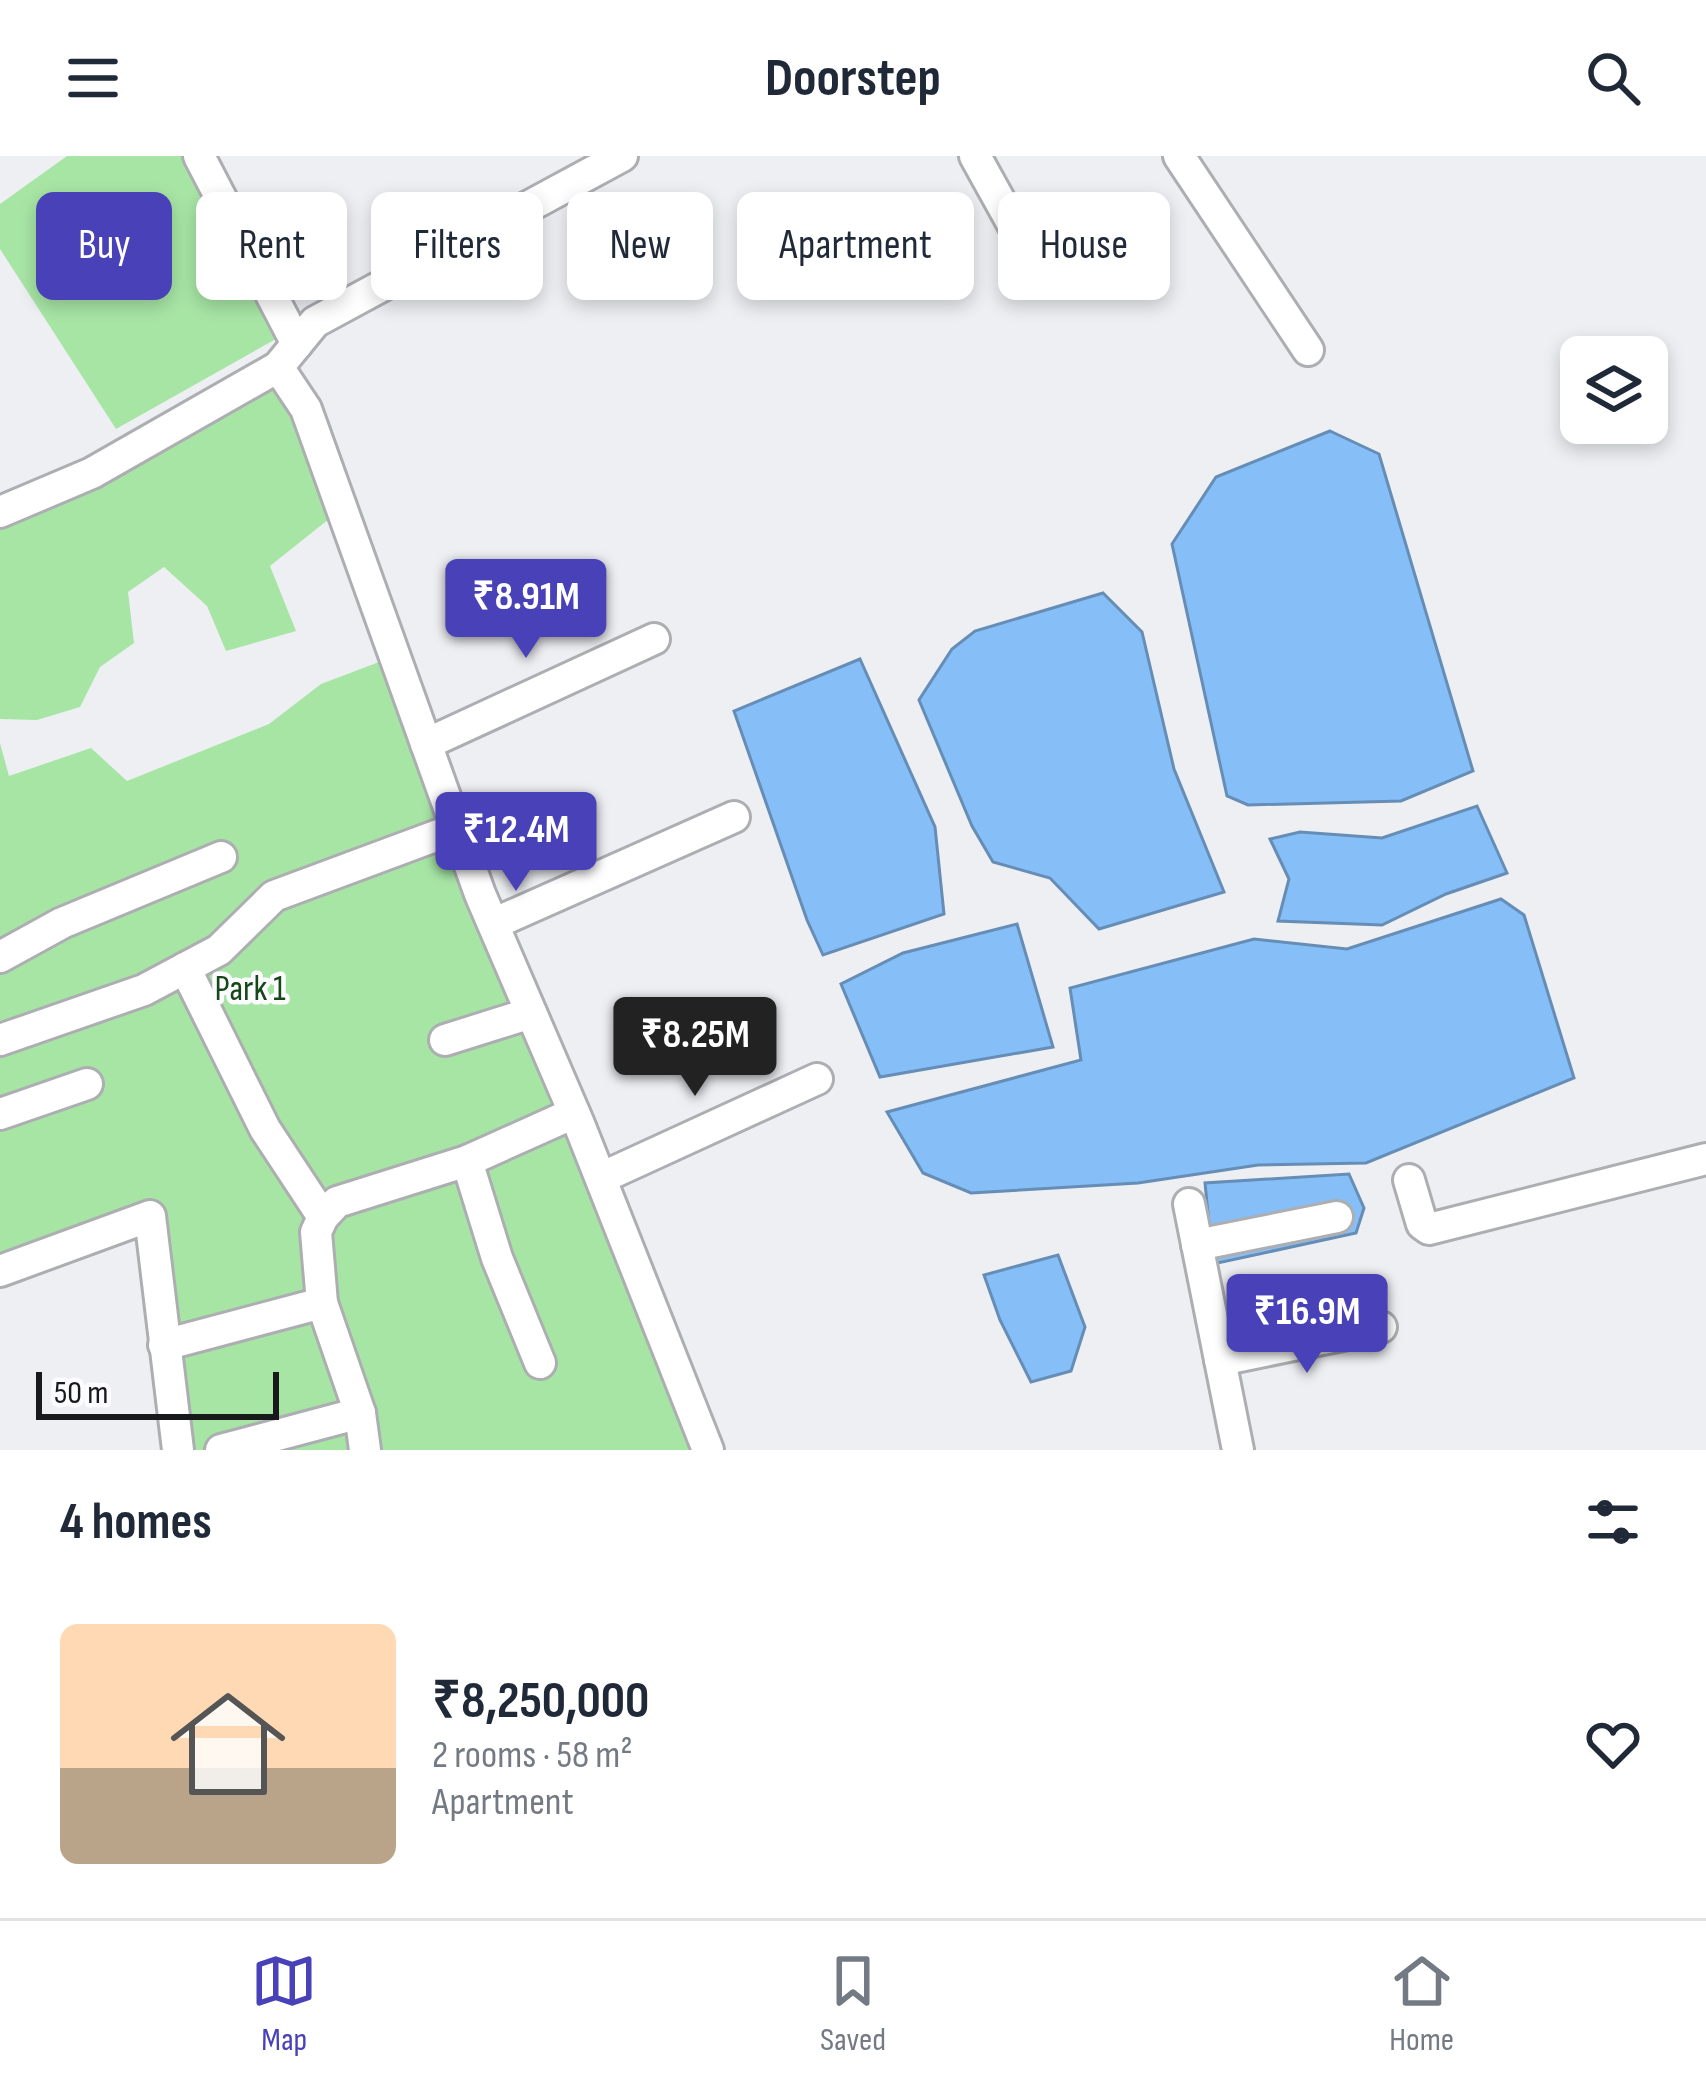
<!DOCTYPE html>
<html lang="en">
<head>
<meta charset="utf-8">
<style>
  body { margin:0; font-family:"Sofia Sans Condensed",sans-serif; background:#f6f6f7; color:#1f2937; height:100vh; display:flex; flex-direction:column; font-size:45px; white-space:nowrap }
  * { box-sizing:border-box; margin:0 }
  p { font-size:39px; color:#747a83 }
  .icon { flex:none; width:66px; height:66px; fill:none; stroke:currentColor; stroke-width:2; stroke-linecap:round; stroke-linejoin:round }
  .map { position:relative; height:1294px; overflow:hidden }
  .side { display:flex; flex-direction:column; background:#fff; flex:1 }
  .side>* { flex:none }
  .banner { position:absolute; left:36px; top:36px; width:1635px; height:108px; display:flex; gap:24px }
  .buttons { position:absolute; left:1560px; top:180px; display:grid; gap:24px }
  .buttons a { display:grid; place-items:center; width:108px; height:108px; border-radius:18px; background:#fff; box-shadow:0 6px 18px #0003; font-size:60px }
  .scale { position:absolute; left:36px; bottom:30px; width:243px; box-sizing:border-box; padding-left:12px; border:6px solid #18191a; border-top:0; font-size:33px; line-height:42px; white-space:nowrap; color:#18191a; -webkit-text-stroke:9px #fcfcff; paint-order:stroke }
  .price { position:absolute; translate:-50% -102px; padding:0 27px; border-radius:12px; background:#4841b8; color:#fff; font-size:39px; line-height:78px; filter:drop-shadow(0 3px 6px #0008) }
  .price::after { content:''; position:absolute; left:50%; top:72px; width:36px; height:27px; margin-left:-18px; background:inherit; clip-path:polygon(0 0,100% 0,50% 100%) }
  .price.current { background:#222; color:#fff }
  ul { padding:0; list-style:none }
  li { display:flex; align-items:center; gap:36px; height:300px; padding:0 60px }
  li+li { border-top:3px solid #e0e1e3 }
  li span { display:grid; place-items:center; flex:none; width:336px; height:240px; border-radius:18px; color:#555 }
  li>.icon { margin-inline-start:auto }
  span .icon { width:144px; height:144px; fill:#fffc; stroke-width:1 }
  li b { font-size:51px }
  h2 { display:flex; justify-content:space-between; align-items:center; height:144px; padding:0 60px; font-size:51px }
  .pill { padding:0 42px; border-radius:18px; background:#fff; box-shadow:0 6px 18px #0003; font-size:42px; line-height:108px }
  .pill.current { background:#4841b8; color:#fff }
  header { display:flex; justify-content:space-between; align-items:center; height:156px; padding:0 60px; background:#fff; font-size:54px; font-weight:700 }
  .dock { display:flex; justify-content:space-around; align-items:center; height:168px; border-top:3px solid #e0e1e3; background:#fff; font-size:33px; color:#747a83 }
  .dock a { display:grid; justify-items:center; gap:6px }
  .dock .current { color:#4841b8 }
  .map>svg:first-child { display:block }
</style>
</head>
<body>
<header><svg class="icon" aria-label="menu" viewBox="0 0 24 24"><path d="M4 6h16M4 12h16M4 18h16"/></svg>Doorstep<svg class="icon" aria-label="search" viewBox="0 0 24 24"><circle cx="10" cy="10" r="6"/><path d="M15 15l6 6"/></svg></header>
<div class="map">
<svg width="1706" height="1294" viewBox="0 0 1706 1294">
  <rect width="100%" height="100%" fill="#eeeff3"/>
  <g fill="#a7e5a5">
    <path d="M67,0h118l105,175 -174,98 -116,-180v-45z"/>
    <path d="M273,225l26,36 35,98 -64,51 26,65 -70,20 -19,-45 -43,-39 -36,25 6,51 -34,24 -20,40 -43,13 -37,-1v-190l69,-29z"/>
    <path d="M379,506l67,183 253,605h-511l-29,-246 -159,50v-511l9,33 82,-28 36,33 142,-57 52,-40z"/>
  </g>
  <g fill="#86bff7" stroke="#658db5" stroke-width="3">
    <path d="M1330,275l49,23 94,317 -72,30 -153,4 -21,-9 -55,-252 44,-67z"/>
    <path d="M1103,437l39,39 32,137 50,123 -125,37 -49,-51 -57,-16 -21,-36 -53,-126 33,-51 23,-18z"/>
    <path d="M860,503l75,168 9,87 -121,41 -16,-35 -73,-209z"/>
    <path d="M1477,650l30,67 -61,21 -64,31 -104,-4 11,-42 -19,-40 30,-7 82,6z"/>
    <path d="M1501,743l23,16 50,163 -208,85 -108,2 -120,18 -167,10 -48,-20 -36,-61 194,-52 -11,-72 184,-49 93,10z"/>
    <path d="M1017,768l36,123 -173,30 -39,-93 62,-31z"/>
    <path d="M1349,1018l15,34 -8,25 -143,31 -8,-81z"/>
    <path d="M1058,1099l27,72 -14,44 -40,11 -31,-62 -16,-45z"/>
  </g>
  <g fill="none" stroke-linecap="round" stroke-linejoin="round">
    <g stroke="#adaeb2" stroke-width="36">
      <g id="minor">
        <path d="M199,0l98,188"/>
        <path d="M975,0l46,83"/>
        <path d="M1179,0l129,194"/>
        <path d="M278,211l28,42 174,485 99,230 129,326"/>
        <path d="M0,356l92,-39 186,-106 37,-45 307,-166"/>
        <path d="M426,588l228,-105"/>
        <path d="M493,768l241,-107"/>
        <path d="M0,801l62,-34 159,-66"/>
        <path d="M185,812l80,161 58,88"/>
        <path d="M0,884l144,-50 75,-40 55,-54 183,-68"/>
        <path d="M445,884l86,-27"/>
        <path d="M0,958l87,-30"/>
        <path d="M467,1005l30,97 43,105"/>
        <path d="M601,1022l216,-99"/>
        <path d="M1409,1024l13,44 7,5 277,-70"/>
        <path d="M1189,1048l49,246"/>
        <path d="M1197,1089l140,-28"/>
        <path d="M0,1115l150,-55 28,234"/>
        <path d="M164,1189l158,-42"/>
        <path d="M1220,1204l161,-33"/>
        <path d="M221,1294l139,-37"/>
        <path d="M365,1294l-5,-37 -38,-110 -6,-71 7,-15 14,-15 130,-41 107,-48"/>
      </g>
    </g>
    <use href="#minor" stroke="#fff" stroke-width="30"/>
  </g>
  <g text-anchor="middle" stroke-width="9" stroke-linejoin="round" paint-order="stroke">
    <g font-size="36" fill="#164718" stroke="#fcfcff">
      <text x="250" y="844">Park 1</text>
    </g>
  </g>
</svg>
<div class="buttons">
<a><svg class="icon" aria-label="layers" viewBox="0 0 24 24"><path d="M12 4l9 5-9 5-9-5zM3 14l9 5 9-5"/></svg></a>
</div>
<div class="scale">50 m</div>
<b class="price" style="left:526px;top:505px">₹8.91M</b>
<b class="price" style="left:516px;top:738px">₹12.4M</b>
<b class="price current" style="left:695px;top:943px">₹8.25M</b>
<b class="price" style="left:1307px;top:1220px">₹16.9M</b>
<div class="banner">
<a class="pill current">Buy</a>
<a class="pill">Rent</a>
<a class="pill">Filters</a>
<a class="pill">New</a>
<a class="pill">Apartment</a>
<a class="pill">House</a>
</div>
</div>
<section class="side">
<h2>4 homes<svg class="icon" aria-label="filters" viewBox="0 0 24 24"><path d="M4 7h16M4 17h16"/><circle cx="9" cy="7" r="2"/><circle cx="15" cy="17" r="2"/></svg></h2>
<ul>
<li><span style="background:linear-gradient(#ffd9b3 60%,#b9a48a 0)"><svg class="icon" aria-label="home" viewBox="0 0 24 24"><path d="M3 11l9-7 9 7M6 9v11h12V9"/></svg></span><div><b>₹8,250,000</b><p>2 rooms · 58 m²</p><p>Apartment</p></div><svg class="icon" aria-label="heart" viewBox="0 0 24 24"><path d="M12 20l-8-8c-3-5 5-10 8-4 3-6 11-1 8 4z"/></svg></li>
</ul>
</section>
<nav class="dock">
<a class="current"><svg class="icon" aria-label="map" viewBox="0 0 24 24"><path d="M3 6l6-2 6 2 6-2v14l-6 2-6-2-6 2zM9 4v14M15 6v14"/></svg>Map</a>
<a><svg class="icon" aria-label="saved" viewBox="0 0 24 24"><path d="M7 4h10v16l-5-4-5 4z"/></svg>Saved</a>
<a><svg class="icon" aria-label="home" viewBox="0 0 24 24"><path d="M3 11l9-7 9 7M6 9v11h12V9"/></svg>Home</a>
</nav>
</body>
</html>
